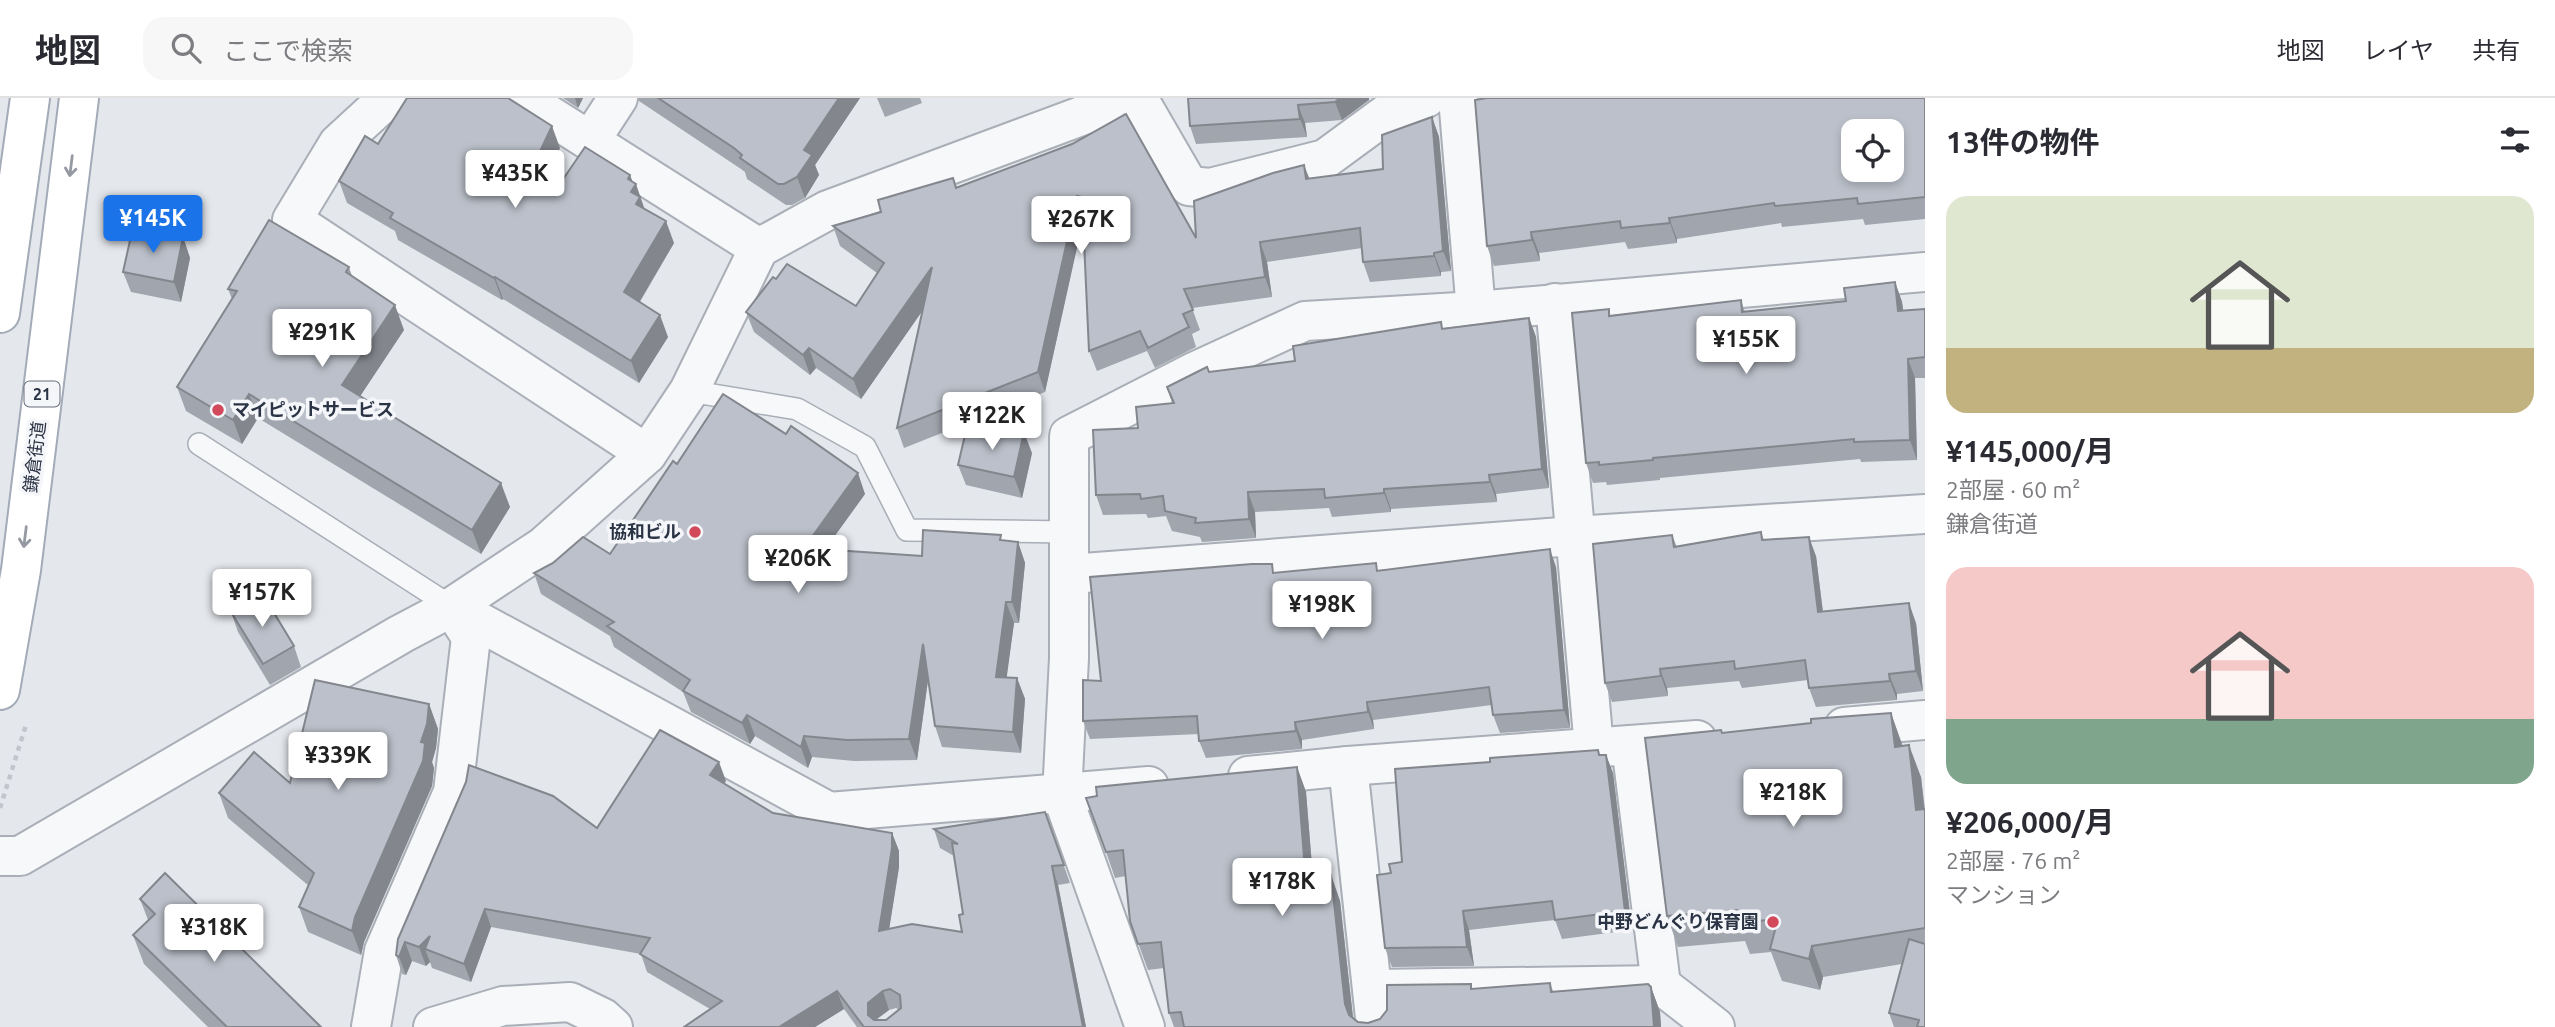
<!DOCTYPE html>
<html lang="ja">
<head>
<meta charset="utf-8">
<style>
  body { margin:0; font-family:Ubuntu,"Noto Sans JP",sans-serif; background:#f7f7f7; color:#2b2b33; height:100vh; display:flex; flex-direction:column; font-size:26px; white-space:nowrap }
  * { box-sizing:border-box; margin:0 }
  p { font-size:23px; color:#7c7c81 }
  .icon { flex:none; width:38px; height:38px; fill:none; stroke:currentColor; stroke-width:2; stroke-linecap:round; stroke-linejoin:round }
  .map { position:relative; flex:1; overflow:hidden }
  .drawer { display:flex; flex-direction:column; background:#fff; width:630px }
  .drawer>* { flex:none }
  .controls { position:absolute; left:1841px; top:21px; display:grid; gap:14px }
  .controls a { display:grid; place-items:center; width:63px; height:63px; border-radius:14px; background:#fff; box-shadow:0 4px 10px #0003; font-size:35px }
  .price { position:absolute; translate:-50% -60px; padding:0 16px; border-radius:7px; background:#fff; color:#222; font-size:23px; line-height:46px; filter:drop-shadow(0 2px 4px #0008) }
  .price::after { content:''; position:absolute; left:50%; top:42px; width:21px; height:16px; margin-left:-10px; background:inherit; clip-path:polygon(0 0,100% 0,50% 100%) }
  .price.on { background:#1a73e8; color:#fff }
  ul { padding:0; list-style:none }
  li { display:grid; align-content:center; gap:14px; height:371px; padding:0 21px }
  li span { display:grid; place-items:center; height:217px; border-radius:21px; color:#555 }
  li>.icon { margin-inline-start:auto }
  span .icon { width:126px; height:126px; fill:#fffc; stroke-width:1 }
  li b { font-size:30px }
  h2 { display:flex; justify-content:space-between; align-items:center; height:84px; padding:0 21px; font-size:30px }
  header { display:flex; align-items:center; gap:42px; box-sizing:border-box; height:98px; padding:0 35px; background:#fff; border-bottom:2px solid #e1e1e2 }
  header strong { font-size:33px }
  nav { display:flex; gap:38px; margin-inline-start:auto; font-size:24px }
  .search { width:490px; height:63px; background:#f7f7f7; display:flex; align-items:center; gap:18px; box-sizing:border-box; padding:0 24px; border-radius:21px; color:#7c7c81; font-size:26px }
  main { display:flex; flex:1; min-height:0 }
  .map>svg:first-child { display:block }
</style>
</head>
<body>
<header>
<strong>地図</strong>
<div class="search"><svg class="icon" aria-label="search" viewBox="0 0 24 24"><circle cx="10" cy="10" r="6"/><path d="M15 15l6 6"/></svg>ここで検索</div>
<nav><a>地図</a><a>レイヤ</a><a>共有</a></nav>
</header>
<main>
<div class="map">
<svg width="1925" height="929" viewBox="0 0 1925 929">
  <rect width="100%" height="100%" fill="#e4e7ec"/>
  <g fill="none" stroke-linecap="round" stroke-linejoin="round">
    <g stroke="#a9aeb7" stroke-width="24">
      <g id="lane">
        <path d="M689,293l108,18 68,38 42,83 162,2"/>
        <path d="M199,346l253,163"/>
      </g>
    </g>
    <g stroke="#a9aeb7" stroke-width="42">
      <g id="street">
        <path d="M388,0l-50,46 -46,76 355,234"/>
        <path d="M522,0l237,150"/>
        <path d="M1138,0l51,88 21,2 115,-29 60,-44 41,-17"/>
        <path d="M1458,0l18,213"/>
        <path d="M590,43l28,-43"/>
        <path d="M1555,205l39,445"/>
        <path d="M1070,476l504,-38 351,-22"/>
        <path d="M452,509l377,205 320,-26"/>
        <path d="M1844,629l81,-7"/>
        <path d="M1631,647l30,240"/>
        <path d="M1348,668l28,261"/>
        <path d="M1248,678l100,-10 349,-26"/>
        <path d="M0,758h20l381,-222 51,-27 92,-61 103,-92 42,-63 70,-143 69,-38 256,-95 29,-17"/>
        <path d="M1373,891l288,-4 54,42"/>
        <path d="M371,929l13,-76 69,-159 18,-155 -19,-30"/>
        <path d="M433,929l70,-21 67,-4 33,16 10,9"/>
        <path d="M1145,929l-83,-232 7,-137v-222l127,-65 109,-50 171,-10 449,-39"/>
      </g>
    </g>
    <g stroke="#a3abb8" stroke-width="42">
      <g id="primary">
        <path d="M0,215l30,-215"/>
        <path d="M0,592l21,-120 58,-472"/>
      </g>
    </g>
    <path stroke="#c2c5cb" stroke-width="4.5" stroke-dasharray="5 5" stroke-linecap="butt" d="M0,710l26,-83"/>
    <use href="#lane" stroke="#f7f8fa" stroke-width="21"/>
    <use href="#street" stroke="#f7f8fa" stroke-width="38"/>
    <use href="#primary" stroke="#fff" stroke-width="38"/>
  </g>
  <g fill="#a1a5ae" fill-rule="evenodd">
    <path d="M563,0h20l-5,10z"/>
    <path d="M638,0h222l-45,67 4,10 -14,23 -13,7h-6l-39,-26 -2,-7 -4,-3 -102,-68z"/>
    <path d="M877,0h43l2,5 -37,14z"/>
    <path d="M1188,0h181v2l-27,20 -37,3 2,14 -111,7 -6,-18z"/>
    <path d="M1925,0v121l-60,6 -2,-6 -81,8 -1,-4 -104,16v4l-49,6 -3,-7 -86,11 1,8 -46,5 -7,-20z"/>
    <path d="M1432,19l7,20 12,134 -10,1v4l-71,6 -7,-20 -1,-14 -95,14 5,35 -80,11 8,22 -8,4 4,13 -41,21 -8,-17 -50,20 -8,-20 -6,-132 -38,173 -141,56 -7,-20 25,-117 -61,88 -45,-31 -6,7 -56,-43 -8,-20 30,-33 80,27 21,-33 -37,-27 -7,-20 123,-39 116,-43 124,94 113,-59 74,-10z"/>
    <path d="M560,50l-19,39 12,7 77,-19 14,34 30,34 -34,59 28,35 -29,46 -136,-84 -1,1 -104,-60 -3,-9 -48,-28 -8,-22z"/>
    <path d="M183,139l7,21 -9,44 -50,-10 -8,-20z"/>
    <path d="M349,169l3,9 52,54 -44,66 150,111 -29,47 -223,-136 -16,26 -56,-33 -9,-24 55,-88 -4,-10z"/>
    <path d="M1895,184l7,20 1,9 22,-2v69h-10l2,82 -56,2 -1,-3 -200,19v2l-53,5 -1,-3 -13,1 -7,-20 25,-147 130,-16 4,12 101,-11z"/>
    <path d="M1529,220l7,19 13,151 -53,6 1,8 -106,7v3l-59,5 -3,-9 -74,4 1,26 -54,4 -2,-5 -28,-6 -6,-15 -18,2 -2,-4 -43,1 -7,-20 42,-67 34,-25 -5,-16 42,-15 86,-11 148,-33z"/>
    <path d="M1032,355l-10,45 -56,-13 -8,-20z"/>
    <path d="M677,366l188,30 -40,55 97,7 81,-16 15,2 7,21 -6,60h-5l-8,55h11l8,21 -4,54 -79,-6 -7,-21 -7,-45 -11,79 -63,1 -42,-4 -4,11 -53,-32 -5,8 -59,-32 -8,-20 -69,-45 -4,-11 -69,-42 -7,-21 76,-19z"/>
    <path d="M1761,434l3,8 52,16 7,55 93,12 7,68 -26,3v6l-81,7 -7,-19 -1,-8 -66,8 -3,-7 -72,7 1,8 -56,6 -7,-19 67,-148 5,12z"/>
    <path d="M1556,469l14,161 -70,5 -7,-18 -1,-10 -119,15 1,9 -72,11v9l-96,9 -7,-17v-7l-109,5 -7,-18 18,-40 174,-108z"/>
    <path d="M231,514l63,34 7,21 -31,18 -32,-53z"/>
    <path d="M429,606l9,25 -2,19 -4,14 2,6 -2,18 -68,156 -3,13 -53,-23 -9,-25 10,-21 -81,-68 -9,-25 71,-10z"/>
    <path d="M1891,615l11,33 19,31 4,32v218h-31l-5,-14 13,-49 -79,13 -3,13 -38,-9 -11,-29 -21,2 -5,-13 -67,6 -11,-31 55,-183 89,-10z"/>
    <path d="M1598,652l2,5h6l7,18 19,157 -70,9 -7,-19 -86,10 5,36 -82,1 -7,-19 6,-75 99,-111z"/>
    <path d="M1297,669l9,25 7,86 18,-3 9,26 13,116 5,5 10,1 105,-34 77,-6 3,8 98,-4 9,25 1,15h-487l-5,-14 -5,-45 -16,2 -18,-49 -4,-45 -11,2 -9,-26z"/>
    <path d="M726,683l-2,2 49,30 119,20 7,18v16l-10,62 73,3 1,-18 -9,-58 -14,-8 -6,-19 111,-17 25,71 -12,2 28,142h-229l-13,-18 -29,18h-131l26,-18 -63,-37 -6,-18 -150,-27 -20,55 -39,-14 -2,-6 -4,4 -14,-5 -6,14 -4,-1 -6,-19 2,-16 199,-111zM896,910l3,2 -13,10h-10l13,-10z"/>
    <path d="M140,801l181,128h-113l-64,-63 -11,-29 15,-15z"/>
  </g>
  <g fill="#83868d">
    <path d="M575,0h8l-5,10z"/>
    <path d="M839,0h21l-45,67 4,10 -14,23 -8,-21 7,-27z"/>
    <path d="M1340,0h29v2l-27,20 -7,-18z"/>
    <path d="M1298,7l7,18 2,14 -7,-18z"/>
    <path d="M1432,19l7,20 12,134 -8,-20z"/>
    <path d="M552,28l8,22 -25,53 -8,-22z"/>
    <path d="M1304,67l8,20 -6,-6z"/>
    <path d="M630,77l4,12 2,-3 12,35 -4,7 -13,-34 -3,-13z"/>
    <path d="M1077,98l7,20 -39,176 -7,-20z"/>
    <path d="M1669,120l8,21v4l-7,-20z"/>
    <path d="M666,123l8,22 -42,71 -8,-22z"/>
    <path d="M1531,134l8,21 1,8 -8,-21z"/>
    <path d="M183,139l7,21 -9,44 -7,-20z"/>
    <path d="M1260,144l7,20 5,35 -7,-20z"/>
    <path d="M1434,155l7,19v4l-7,-20z"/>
    <path d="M932,169l7,20 -78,112 -8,-20z"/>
    <path d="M495,179l8,22 -1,1 -8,-22z"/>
    <path d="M1895,184l7,20 4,29 -8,-20z"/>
    <path d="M395,207l9,25 -53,80 -9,-25z"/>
    <path d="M660,217l8,22 -29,46 -8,-22z"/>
    <path d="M1529,220l7,19 13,151 -7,-19z"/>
    <path d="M809,250l7,20 -6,7 -7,-20z"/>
    <path d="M1908,261l7,19 2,82 -7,-20z"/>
    <path d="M249,296l9,24 -16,26 -9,-24z"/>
    <path d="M1024,334l8,21 -10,45 -8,-21z"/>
    <path d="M858,375l7,21 -54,75 -7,-21z"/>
    <path d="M1489,377l7,19 1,8 -7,-20z"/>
    <path d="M501,385l9,24 -29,47 -9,-24z"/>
    <path d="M1384,391l7,20v3l-7,-19z"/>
    <path d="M1248,394l7,20 1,26 -7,-19z"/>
    <path d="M1809,439l7,19 9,75 -7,-19z"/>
    <path d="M1018,444l7,21 -6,60 -7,-21z"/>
    <path d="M1550,451l6,18 14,161 -6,-18z"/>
    <path d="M1006,504l8,21 -10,75 -8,-21z"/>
    <path d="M1909,505l7,20 7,68 -7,-20z"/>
    <path d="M923,546l7,21 -13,95 -8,-21z"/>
    <path d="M1660,571l7,19 1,8 -7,-20z"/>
    <path d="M1889,576l8,20v6l-7,-19z"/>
    <path d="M1017,580l8,21 -4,54 -8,-21z"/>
    <path d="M1367,604l6,18 1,9 -6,-17z"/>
    <path d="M429,606l9,25 -2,19 -4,14 2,6 -2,18 -68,156 -3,13 -9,-24 3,-14 66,-175z"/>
    <path d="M1891,615l11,31 4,34 -11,-31z"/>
    <path d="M747,617l8,21 -5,8 -8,-21z"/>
    <path d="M1295,624l7,18v9l-6,-18z"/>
    <path d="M804,638l8,21 -4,11 -7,-21z"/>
    <path d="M1909,647l12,32 4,39 -9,-6z"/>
    <path d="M1606,657l7,18 19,157 -7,-19z"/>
    <path d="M719,664l7,19 -9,13 -7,-19z"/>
    <path d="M1297,669l9,25 7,87 6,17 -14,-25z"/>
    <path d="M892,735l7,18v16l-13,82 -7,-18z"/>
    <path d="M1052,768l6,19 28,142h-3z"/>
    <path d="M1331,777l9,26 14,126 -9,-23z"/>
    <path d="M485,811l6,18 -20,55 -7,-18z"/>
    <path d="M1463,813l6,19 5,36 -7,-19z"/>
    <path d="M430,838l-5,13 5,13 -4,4 -7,-19z"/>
    <path d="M405,844l7,19 -6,14 -7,-18z"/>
    <path d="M1812,848l11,31 -3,13 -11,-31z"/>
    <path d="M1651,889l9,25 1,15h-7z"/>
    <path d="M837,893l7,18 -29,18h-36z"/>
    <path d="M883,893l6,19 -15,11 -6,-6v-12z"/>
  </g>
  <g fill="#bbc0ca" stroke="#83868d" stroke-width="2" fill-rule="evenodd">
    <path d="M407,0h101l44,28 -25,53 26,15 32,-47 45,28 -2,4 8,5 -5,8 9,5 -4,7 30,17 -42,71 36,23 -29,46 -136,-84 -1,1 -104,-60 3,-5 -54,-32 26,-45 13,8z"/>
    <path d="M658,0h181l-35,52 8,5 -15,22 -13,7h-6l-38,-26 2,-3 -8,-7z"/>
    <path d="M1188,0h152l-5,4 -37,3 2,14 -110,7z"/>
    <path d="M1487,0h438v99l-67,7 -1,-6 -82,8 -1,-3 -105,15 1,5 -49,5 -1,-7 -89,11 1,8 -45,6 -12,-146zM1853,33h39v39h-39z"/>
    <path d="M1126,16l70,124 -2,-37 79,-28 31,-8 2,14 77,-10 -1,-34 50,-18 11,134 -9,2v3l-71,6 -3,-34 -100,14 5,35 -81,12 9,21 -10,4 6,13 -41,21 -8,-17 -51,20 -7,-154 -5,-1 -39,176 -141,56 35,-161 -79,112 -44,-31 -6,7 -57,-43 27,-35 3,2 11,-15 69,42 28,-43 -51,-37 48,-14 -3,-12 75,-22 3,10 116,-44z"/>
    <path d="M269,122l80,47 -3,5 49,33 -53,80 159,98 -29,47 -223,-136 -16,26 -56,-33 60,-96 -9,-2z"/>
    <path d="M133,129l50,10 -9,45 -51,-10z"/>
    <path d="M1895,184l3,29 27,-2v48l-17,2 2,81 -56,2v-3l-201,19v2l-54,5v-3l-13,1 -14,-150 37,-4v7l132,-16 1,12 104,-11 -2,-13z"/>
    <path d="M1529,220l13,151 -53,6 1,7 -106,7v4l-59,5 -1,-9 -76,3 1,27 -54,4 1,-5 -31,-7 -2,-15 -22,3 -1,-5 -44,1 -3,-65 45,-2 -2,-21 38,-4 -7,-16 40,-20 2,5 86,-11 -2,-15 148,-24 1,7z"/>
    <path d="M723,296l63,40 5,-8 67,47 -54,75 118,8 1,-26 78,5 -1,5 18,2 -6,60h-6l-10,75 21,1 -4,54 -78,-6 -12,-82 -14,95 -62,1 -43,-4 -3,11 -54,-32 -5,8 -59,-32 7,-11 -83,-54 7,-4 -80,-49 19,-10 30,-26 27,17 63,-93 4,3z"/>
    <path d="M1024,334l-10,45 -56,-12 7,-30z"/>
    <path d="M1761,434l1,8 47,-3 9,75 91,-9 7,68 -27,3 1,7 -81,7 -4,-28 -70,9 -1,-8 -74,8 1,7 -56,7 -12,-139 79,-9 2,12z"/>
    <path d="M1550,451l14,161 -71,5 -4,-28 -122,15 1,10 -73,10 1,9 -97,10 -2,-25 -114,5v-41l18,1 -11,-104 162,-13h20l1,9 103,-10 1,8z"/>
    <path d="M262,495l32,53 -31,18 -32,-52z"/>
    <path d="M315,582l114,24 -2,20 -6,18 4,1 -2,18 -68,156 -3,14 -53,-24 15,-34 -95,-80 35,-41 36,31z"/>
    <path d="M1891,615l4,34 14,-2 7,65 9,-1v119l-113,18 -3,13 -39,-10 8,-30 -40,4 -1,-13 -70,6 -22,-178 76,-8 1,3 89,-10v-4z"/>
    <path d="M660,632l59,32 -9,13 63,38 119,20v15l-13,83 33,-7 50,8 -3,-17 4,-1 -11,-71 6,1 -24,-15 111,-17 19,53 -12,1 31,161h-219l-27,-36 -58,36h-95l38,-26 -82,-47 10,-16 -165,-29 -21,55 -39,-15 5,-13 -11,11 -14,-5 -6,15 -3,-2 2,-16 68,-157 3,-17 84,31 44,32zM890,891l10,6 1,13 -15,12h-12l-6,-5v-12l15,-12z"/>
    <path d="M1598,652l1,5h7l19,156 -70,9 -3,-19 -89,10 4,36 -82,1 -8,-73 14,-2 -2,-9 13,-2 -7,-93 95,-7v-4z"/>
    <path d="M1297,669l8,104 5,-1v9l21,-4 14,129 4,11 9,7 10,1 12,-4 7,-9v-25l84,-1v5l79,-6 1,9 97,-8 3,3 3,40h-470l-3,-15 -12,1 -8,-71 -23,2 -8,-23 -7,-71 -17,2 -20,-54 11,-2 -1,-9z"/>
    <path d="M165,775l156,154h-94l-94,-92 22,-21 -15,-15z"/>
    <path d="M1909,841l16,5v83h-8l2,-7 -30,-7z"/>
  </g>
  <defs><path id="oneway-shaft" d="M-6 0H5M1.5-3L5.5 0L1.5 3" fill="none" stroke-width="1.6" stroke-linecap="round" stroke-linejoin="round" transform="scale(1.75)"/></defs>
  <g stroke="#959aa2">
    <use href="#oneway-shaft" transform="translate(71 68) rotate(97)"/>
    <use href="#oneway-shaft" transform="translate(25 439) rotate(97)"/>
  </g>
  <g fill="#d1495b" stroke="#f4f6f9" stroke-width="2.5">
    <circle cx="218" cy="312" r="7"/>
    <circle cx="695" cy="434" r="7"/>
    <circle cx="1773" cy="824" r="7"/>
  </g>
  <g text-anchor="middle" stroke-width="7" stroke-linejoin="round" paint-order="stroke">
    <rect fill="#f4f6f9" stroke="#676e7b" stroke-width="2" x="24.5" y="283.5" width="35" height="25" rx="5"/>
    <g font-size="16" font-weight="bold" fill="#2b3445">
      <text x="42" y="302">21</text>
    </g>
    <g font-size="18" font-weight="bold" fill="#2b3445" stroke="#f4f6f9" text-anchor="end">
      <text x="232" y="318" text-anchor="start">マイピットサービス</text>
      <text x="681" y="440">協和ビル</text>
      <text x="1759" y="830">中野どんぐり保育園</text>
    </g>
    <g font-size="18" fill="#2b3445" stroke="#f4f6f9">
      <text transform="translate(35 359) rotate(-83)" y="6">鎌倉街道</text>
    </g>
  </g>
</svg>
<div class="controls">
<a><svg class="icon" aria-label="locate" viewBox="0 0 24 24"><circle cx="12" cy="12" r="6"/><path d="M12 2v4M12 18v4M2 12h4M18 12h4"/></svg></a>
</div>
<b class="price" style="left:515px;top:112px">¥435K</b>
<b class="price on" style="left:153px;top:157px">¥145K</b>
<b class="price" style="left:1081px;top:158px">¥267K</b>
<b class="price" style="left:322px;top:271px">¥291K</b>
<b class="price" style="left:1746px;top:278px">¥155K</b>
<b class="price" style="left:992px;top:354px">¥122K</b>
<b class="price" style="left:798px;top:497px">¥206K</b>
<b class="price" style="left:262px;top:531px">¥157K</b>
<b class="price" style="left:1322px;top:543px">¥198K</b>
<b class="price" style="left:338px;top:694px">¥339K</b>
<b class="price" style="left:1793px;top:731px">¥218K</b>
<b class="price" style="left:1282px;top:820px">¥178K</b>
<b class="price" style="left:214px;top:866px">¥318K</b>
</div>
<section class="drawer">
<h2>13件の物件<svg class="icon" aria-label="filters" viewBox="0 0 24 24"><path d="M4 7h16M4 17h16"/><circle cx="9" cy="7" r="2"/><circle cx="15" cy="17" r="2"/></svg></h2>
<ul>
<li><span style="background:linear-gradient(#dfe7d0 70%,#c2b280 0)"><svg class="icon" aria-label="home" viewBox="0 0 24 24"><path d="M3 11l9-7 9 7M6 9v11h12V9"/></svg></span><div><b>¥145,000/月</b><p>2部屋 · 60 m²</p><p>鎌倉街道</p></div></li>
<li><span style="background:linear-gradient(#f6c9c9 70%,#7fa58c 0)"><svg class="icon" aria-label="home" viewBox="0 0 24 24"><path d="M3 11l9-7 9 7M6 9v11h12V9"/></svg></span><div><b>¥206,000/月</b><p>2部屋 · 76 m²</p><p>マンション</p></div></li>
</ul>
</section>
</main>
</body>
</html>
